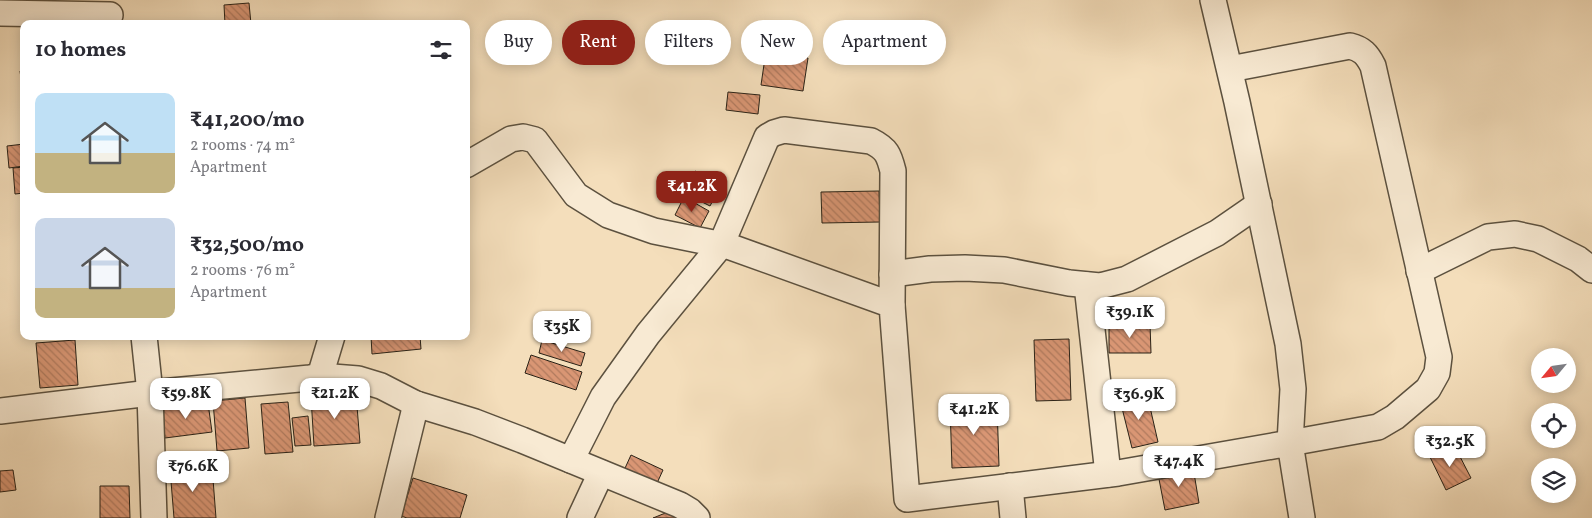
<!DOCTYPE html>
<html lang="en">
<head>
<meta charset="utf-8">
<style>
  body { margin:0; font-family:Vollkorn,serif; background:#f7f7f7; color:#2b2b33; height:100vh; display:flex; flex-direction:column; font-size:19px; white-space:nowrap }
  * { box-sizing:border-box; margin:0 }
  p { font-size:16px; color:#7c7c81 }
  .icon { flex:none; width:28px; height:28px; fill:none; stroke:currentColor; stroke-width:2; stroke-linecap:round; stroke-linejoin:round }
  .map { position:relative; flex:1; overflow:hidden }
  .sheet { position:absolute; left:20px; top:20px; width:450px; height:320px; display:flex; flex-direction:column; background:#fff; border-radius:10px; box-shadow:0 2px 12px #0003 }
  .sheet>* { flex:none }
  .guide { position:absolute; left:485px; top:20px; width:475px; height:45px; display:flex; gap:10px }
  .needle { width:32px; rotate:241deg }
  .controls { position:absolute; left:1531px; top:348px; display:grid; gap:10px }
  .controls a { display:grid; place-items:center; width:45px; height:45px; border-radius:50%; background:#fff; box-shadow:0 2px 12px #0003; font-size:25px }
  .price { position:absolute; translate:-50% -42px; padding:0 11px; border-radius:10px; background:#fff; color:#222; font-size:16px; line-height:32px; filter:drop-shadow(0 1px 2px #0008) }
  .price::after { content:''; position:absolute; left:50%; top:30px; width:15px; height:11px; margin-left:-8px; background:inherit; clip-path:polygon(0 0,100% 0,50% 100%) }
  .price.on { background:#8f2418; color:#fff }
  ul { padding:0; list-style:none }
  li { display:flex; align-items:center; gap:15px; height:125px; padding:0 15px }
  li span { display:grid; place-items:center; flex:none; width:140px; height:100px; border-radius:10px; color:#555 }
  li>.icon { margin-inline-start:auto }
  span .icon { width:60px; height:60px; fill:#fffc; stroke-width:1 }
  li b { font-size:21px }
  h2 { display:flex; justify-content:space-between; align-items:center; height:60px; padding:0 15px; font-size:21px }
  .pill { padding:0 18px; border-radius:22px; background:#fff; box-shadow:0 2px 12px #0003; font-size:18px; line-height:45px }
  .pill.on { background:#8f2418; color:#fff }
  .map>svg:first-child { display:block }
</style>
</head>
<body>
<div class="map">
<svg width="1592" height="518" viewBox="0 0 1592 518">
  <defs>
    <pattern id="building-back-hatch" width="6" height="6" patternUnits="userSpaceOnUse" patternTransform="scale(1.25)"><rect width="6" height="6" fill="#d99674"/><path d="M-1 5l2 2M0 0l6 6M5-1l2 2" fill="none" stroke="#b07a5e"/></pattern>
  </defs>
  <rect width="100%" height="100%" fill="#f4debb"/>
  <filter id="stains"><feTurbulence type="fractalNoise" baseFrequency=".004" numOctaves="4"/><feColorMatrix values="0 0 0 0 .2 0 0 0 0 .09 0 0 0 0 .02 0 0 0 .5 -.17"/></filter>
  <radialGradient id="worn" r=".72"><stop offset=".6" stop-color="#630" stop-opacity="0"/><stop offset="1" stop-color="#630" stop-opacity=".3"/></radialGradient>
  <g fill="url(#building-back-hatch)" stroke="#2a2216">
    <path d="M249,3l2,21h-26l-1,-19z"/>
    <path d="M766,51l42,7 -5,33 -42,-6z"/>
    <path d="M20,71h4v29z"/>
    <path d="M728,92l32,3 -2,19 -32,-4z"/>
    <path d="M24,144v22l-15,2 -2,-22z"/>
    <path d="M24,167v26l-9,1 -2,-26z"/>
    <path d="M695,171l26,14 -11,21 -26,-13z"/>
    <path d="M879,191l1,31 -58,1 -1,-31z"/>
    <path d="M684,197l25,14 -9,17 -25,-13z"/>
    <path d="M1109,324h41l1,29h-42z"/>
    <path d="M371,336h49l1,13 -49,5z"/>
    <path d="M1069,339l2,61 -35,1 -2,-61z"/>
    <path d="M75,340l3,45 -38,3 -4,-45z"/>
    <path d="M542,340l43,13 -4,13 -42,-13z"/>
    <path d="M531,355l51,17 -6,18 -51,-17z"/>
    <path d="M356,394l4,49 -46,3 -3,-49z"/>
    <path d="M1147,394l11,48 -26,6 -12,-48z"/>
    <path d="M245,398l4,50 -32,3 -4,-50z"/>
    <path d="M288,402l5,50 -28,2 -4,-50z"/>
    <path d="M208,403l4,29 -47,6 -4,-30z"/>
    <path d="M997,405l2,61 -47,2 -2,-62z"/>
    <path d="M308,416l3,29 -16,1 -3,-28z"/>
    <path d="M1454,445l17,33 -25,12 -16,-33z"/>
    <path d="M631,455l32,15 -10,22 -32,-15z"/>
    <path d="M212,466l4,52h-42l-4,-49z"/>
    <path d="M1193,467l6,36 -34,7 -7,-36z"/>
    <path d="M13,470l3,20 -16,2v-21z"/>
    <path d="M413,478l54,17 -7,23h-53l-6,-2z"/>
    <path d="M100,486h29l1,32h-30z"/>
    <path d="M678,508l4,10h-29z"/>
  </g>
  <g fill="none" stroke-linecap="round" stroke-linejoin="round">
    <g stroke="#5c513f" stroke-width="28">
      <g id="street">
        <path d="M1213,0l24,102 51,242 5,45 -3,54 88,-16 17,-10 33,-28 9,-16 2,-16 -66,-291c-6,-12 -11,-17 -23,-20l-120,23"/>
        <path d="M0,13l110,2"/>
        <path d="M466,165l45,-26 12,-2 12,3 41,55 32,20 46,16 74,15 164,59 15,194 211,-26 172,-30 12,75"/>
        <path d="M1419,271l69,-34 27,-3 23,5 40,20 14,11"/>
        <path d="M892,274l38,-5 35,-1 39,2 65,13 31,3 27,-7 90,-46 42,-29"/>
        <path d="M1087,285l21,189"/>
        <path d="M144,336l6,57 4,125"/>
        <path d="M320,376l38,3 23,7 35,18 59,18 47,18 158,65 10,6 7,7"/>
        <path d="M0,411l150,-18 160,-15 10,-2 12,-40"/>
        <path d="M571,460l32,-63 45,-63 73,-89 46,-108 7,-4 10,-3 87,11c16,8 18,14 22,30l-1,134"/>
        <path d="M1010,486l3,32"/>
        <path d="M388,518l28,-114"/>
        <path d="M580,518l21,-45"/>
      </g>
    </g>
    <use href="#street" stroke="#f8ead3" stroke-width="25"/>
  </g>
  <rect width="100%" height="100%" filter="url(#stains)"/>
  <rect width="100%" height="100%" fill="url(#worn)"/>
</svg>
<div class="controls">
<a><svg class="needle" viewBox="-14 -14 28 28"><path d="M0-13l5 13h-10z" fill="#e53935"/><path d="M0 13l5-13h-10z" fill="#7c7c81"/></svg></a>
<a><svg class="icon" aria-label="locate" viewBox="0 0 24 24"><circle cx="12" cy="12" r="6"/><path d="M12 2v4M12 18v4M2 12h4M18 12h4"/></svg></a>
<a><svg class="icon" aria-label="layers" viewBox="0 0 24 24"><path d="M12 4l9 5-9 5-9-5zM3 14l9 5 9-5"/></svg></a>
</div>
<b class="price on" style="left:692px;top:213px">₹41.2K</b>
<b class="price" style="left:1130px;top:339px">₹39.1K</b>
<b class="price" style="left:562px;top:353px">₹35K</b>
<b class="price" style="left:186px;top:420px">₹59.8K</b>
<b class="price" style="left:335px;top:420px">₹21.2K</b>
<b class="price" style="left:1139px;top:421px">₹36.9K</b>
<b class="price" style="left:974px;top:436px">₹41.2K</b>
<b class="price" style="left:1450px;top:468px">₹32.5K</b>
<b class="price" style="left:1179px;top:488px">₹47.4K</b>
<b class="price" style="left:193px;top:493px">₹76.6K</b>
<div class="guide">
<a class="pill">Buy</a>
<a class="pill on">Rent</a>
<a class="pill">Filters</a>
<a class="pill">New</a>
<a class="pill">Apartment</a>
</div>
<section class="sheet">
<h2>10 homes<svg class="icon" aria-label="filters" viewBox="0 0 24 24"><path d="M4 7h16M4 17h16"/><circle cx="9" cy="7" r="2"/><circle cx="15" cy="17" r="2"/></svg></h2>
<ul>
<li><span style="background:linear-gradient(#bfe0f5 60%,#c2b280 0)"><svg class="icon" aria-label="home" viewBox="0 0 24 24"><path d="M3 11l9-7 9 7M6 9v11h12V9"/></svg></span><div><b>₹41,200/mo</b><p>2 rooms · 74 m²</p><p>Apartment</p></div></li>
<li><span style="background:linear-gradient(#c9d6e8 70%,#c2b280 0)"><svg class="icon" aria-label="home" viewBox="0 0 24 24"><path d="M3 11l9-7 9 7M6 9v11h12V9"/></svg></span><div><b>₹32,500/mo</b><p>2 rooms · 76 m²</p><p>Apartment</p></div></li>
</ul>
</section>
</div>
</body>
</html>
